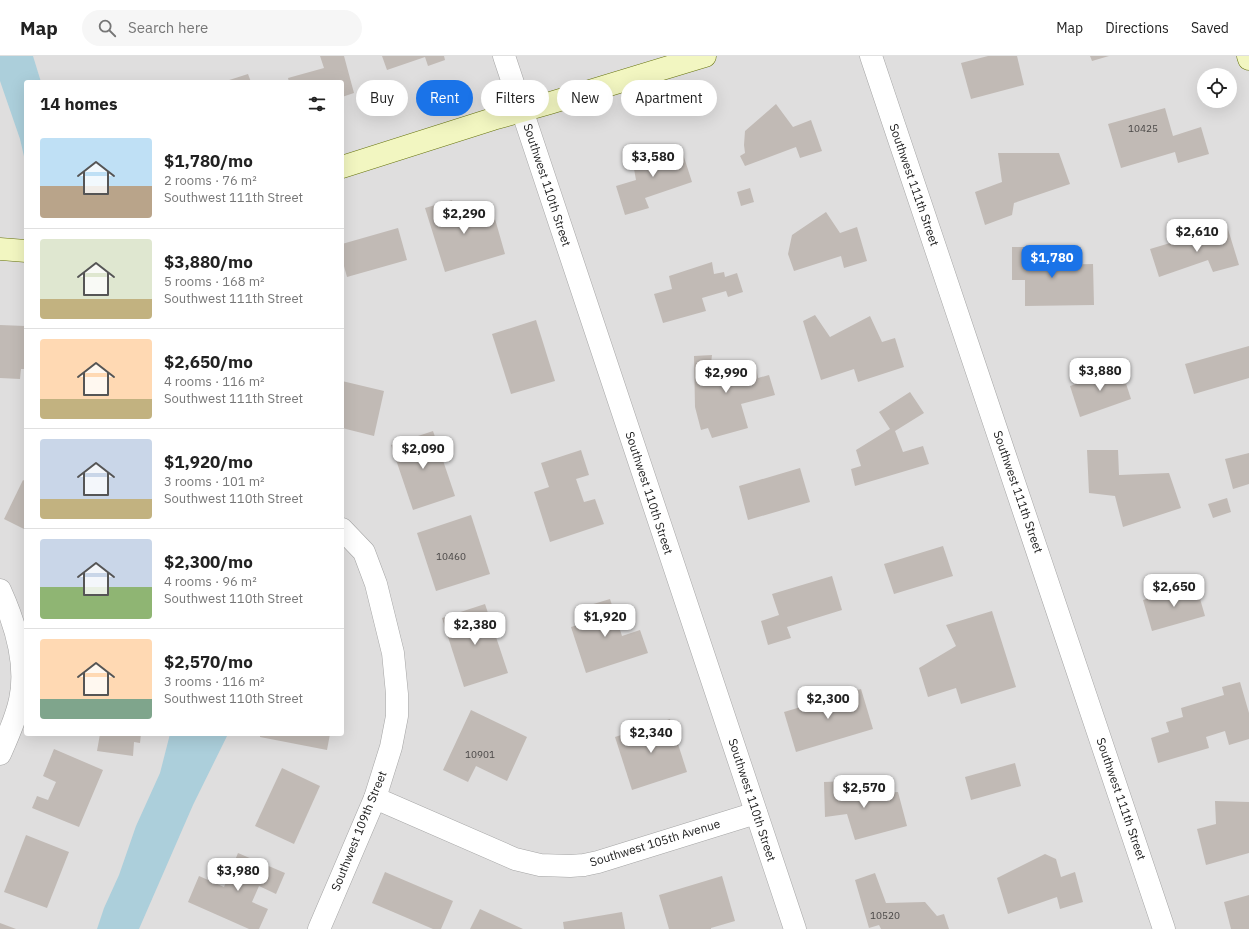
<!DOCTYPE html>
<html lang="en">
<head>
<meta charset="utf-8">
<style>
  body { margin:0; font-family:"IBM Plex Sans",sans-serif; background:#f6f6f6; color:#222; height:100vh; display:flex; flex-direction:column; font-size:15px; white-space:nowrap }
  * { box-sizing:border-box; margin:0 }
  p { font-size:13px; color:#767676 }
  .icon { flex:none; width:22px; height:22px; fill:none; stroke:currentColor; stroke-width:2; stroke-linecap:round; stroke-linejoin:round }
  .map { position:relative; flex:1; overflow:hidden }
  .sheet { position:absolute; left:24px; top:24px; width:320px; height:656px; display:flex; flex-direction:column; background:#fff; border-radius:4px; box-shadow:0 4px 16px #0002 }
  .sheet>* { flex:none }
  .banner { position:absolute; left:356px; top:24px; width:380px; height:36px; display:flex; gap:8px }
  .tools { position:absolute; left:1197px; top:12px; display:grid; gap:8px }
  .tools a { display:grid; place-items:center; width:40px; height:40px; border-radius:50%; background:#fff; box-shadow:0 4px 16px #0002; font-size:20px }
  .price { position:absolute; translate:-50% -34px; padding:0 9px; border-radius:8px; background:#fff; color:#222; font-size:13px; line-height:26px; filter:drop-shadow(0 1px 2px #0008) }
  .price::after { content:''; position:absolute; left:50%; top:24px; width:12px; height:9px; margin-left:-6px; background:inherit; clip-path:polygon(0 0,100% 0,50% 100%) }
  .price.selected { background:#1a73e8; color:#fff }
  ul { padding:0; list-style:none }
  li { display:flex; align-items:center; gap:12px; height:100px; padding:0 16px }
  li+li { border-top:1px solid #e0e0e0 }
  li span { display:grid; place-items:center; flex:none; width:112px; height:80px; border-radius:4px; color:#555 }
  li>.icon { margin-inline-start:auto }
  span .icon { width:48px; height:48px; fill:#fffc; stroke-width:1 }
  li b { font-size:17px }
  h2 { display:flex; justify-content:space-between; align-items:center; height:48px; padding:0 16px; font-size:17px }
  .tag { padding:0 14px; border-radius:18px; background:#fff; box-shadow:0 4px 16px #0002; font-size:14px; line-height:36px }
  .tag.selected { background:#1a73e8; color:#fff }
  header { display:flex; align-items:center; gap:24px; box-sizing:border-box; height:56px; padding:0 20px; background:#fff; border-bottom:1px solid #e0e0e0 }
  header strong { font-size:19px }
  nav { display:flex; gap:22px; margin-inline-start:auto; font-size:14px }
  .search { width:280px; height:36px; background:#f6f6f6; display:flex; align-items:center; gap:10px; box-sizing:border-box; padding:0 14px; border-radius:22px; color:#767676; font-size:15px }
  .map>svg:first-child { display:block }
</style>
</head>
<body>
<header>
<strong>Map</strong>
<div class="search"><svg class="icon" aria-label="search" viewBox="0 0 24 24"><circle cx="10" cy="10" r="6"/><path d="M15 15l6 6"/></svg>Search here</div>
<nav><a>Map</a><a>Directions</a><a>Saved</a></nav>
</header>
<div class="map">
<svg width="1249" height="873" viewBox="0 0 1249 873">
  <rect width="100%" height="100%" fill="#f0eee8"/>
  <path fill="#dfdede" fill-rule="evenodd" d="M0,0h1249v873h-1249zM1204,19h26v26h-26zM26,26h316v652h-316z"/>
  <g fill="#accfdb">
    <path d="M0,0h33l8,26h-15v83l-6,-26 -20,-58z"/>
    <path d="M170,678h58l-35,71 -54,124h-42l7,-21 15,-33 17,-49 24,-53z"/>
  </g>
  <g fill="#c1bab5">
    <path d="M320,0h24l10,37 -12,4v-15h-53l-1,-4 36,-10z"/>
    <path d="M382,0h62l1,4 -17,6 -3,-9 -38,13z"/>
    <path d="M988,0h29l7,29 -53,14 -10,-36z"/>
    <path d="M1090,0h19l-17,5z"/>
    <path d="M248,18l3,8h-28z"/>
    <path d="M776,48l17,23 18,-7 11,31 -22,7 -4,-11 -51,19 -5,-10 5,-3 -1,-8 1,-14z"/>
    <path d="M1165,52l8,28 28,-9 8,27 -31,9 -3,-11 -54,16 -13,-44z"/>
    <path d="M682,95l10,31 -47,16 4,10 -24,7 -9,-29 20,-6 -5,-28z"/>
    <path d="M998,97h61l11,31 -56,19 -2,12 -27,10 -10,-33 27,-10z"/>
    <path d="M750,132l4,14 -13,4 -4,-14z"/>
    <path d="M452,144l4,15 35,-10 14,49 -60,18 -20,-64z"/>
    <path d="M826,156l14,21 17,-6 10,34 -23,7 -3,-12 -47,15 -6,-17 4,-19z"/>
    <path d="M1227,170l12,39 -26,7 -5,-12 -49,17 -9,-28z"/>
    <path d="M398,172l9,32 -60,17 -5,-18v-15z"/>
    <path d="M1012,191h34v18l47,-1 1,41 -69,1v-26h-13z"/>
    <path d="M712,206l2,12 10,-2 1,5 12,-4 6,19 -15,5 -2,-6 -24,7 4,13 -43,12 -9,-29 18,-5 -3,-13z"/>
    <path d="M815,259l15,22 40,-21 12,26 13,-4 9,29 -46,15 -4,-13 -33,11 -18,-59z"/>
    <path d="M536,264l19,61 -44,13 -19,-60z"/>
    <path d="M0,269l25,1 -1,20h2v23h-5l-1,10 -20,-1z"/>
    <path d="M1249,290v32l-55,16 -9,-30z"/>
    <path d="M712,299l-1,9 44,-2 3,16 11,-3 6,20 -34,9 7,24 -36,10 -4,-10 -7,2 -6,-23 -1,-51z"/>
    <path d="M1121,312l10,31 -51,18 -10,-31z"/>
    <path d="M342,325l42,10 -10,45 -32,-8z"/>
    <path d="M910,336l14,21 -29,18 8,21 20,-6 6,18 -74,22 -4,-17 10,-3 -5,-16 34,-21 -11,-17z"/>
    <path d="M433,375l22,65 -42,14 -22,-65z"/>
    <path d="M581,394l8,25 -13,4 8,23 11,-3 9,25 -54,18 -16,-50 15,-5 -8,-24z"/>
    <path d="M1087,394h31l1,25 50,-2 12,35 -58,19 -8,-31 -26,-3z"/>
    <path d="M1249,397v31l-16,5 -8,-30z"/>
    <path d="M800,412l10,34 -62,18 -9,-34z"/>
    <path d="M23,424l3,2v48l-22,-11z"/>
    <path d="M1227,442l4,14 -18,6 -5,-14z"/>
    <path d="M471,459l19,59 -54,17 -19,-58z"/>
    <path d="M943,490l10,30 -59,18 -10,-30z"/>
    <path d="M832,520l10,34 -55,17 4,11 -23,7 -7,-24 18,-6 -7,-21z"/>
    <path d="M1196,529l9,31 -53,15 -9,-31z"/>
    <path d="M610,543l12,37 18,-6 8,23 -62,20 -15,-46 13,-4 -4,-15z"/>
    <path d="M485,548l23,69 -44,14 -22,-69z"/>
    <path d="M992,555l24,76 -55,17 -5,-16 -28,9 -9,-29 37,-22 -10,-21z"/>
    <path d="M1240,626l9,31v26l-20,6 -4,-14 -19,6 3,11 -51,15 -7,-25 18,-6 -3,-10 17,-5 -2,-9 43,-13 -2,-8z"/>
    <path d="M861,633l12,40 -77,23 -12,-40z"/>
    <path d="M471,654l56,27 -20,44 -31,-15 -8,16 -25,-12z"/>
    <path d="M670,663l17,53 -55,18 -17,-53z"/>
    <path d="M100,678h41l-1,9 -6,-1 -1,14 -36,-5z"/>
    <path d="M260,678h70l-3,16 -67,-13z"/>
    <path d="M54,693l49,21 -24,57 -47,-19 5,-12 11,4 8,-18 -13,-6z"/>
    <path d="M1015,707l6,23 -50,14 -6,-23z"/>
    <path d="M282,712l38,18 -26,58 -39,-18z"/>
    <path d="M849,725l2,14 47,-3 9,34 -52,14 -8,-26 -22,3 -1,-35z"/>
    <path d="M1215,745l34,1v51l-43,12 -9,-36 19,-5z"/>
    <path d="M26,779l43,17 -22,56 -43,-16z"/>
    <path d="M238,797l47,20 -9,21 -17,-8 -7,16 16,7 -9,20h-10l-61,-27 11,-26 25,11z"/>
    <path d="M1045,798l11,5 5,18 14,-5 8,30 -23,7 -3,-12 -49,17 -11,-36z"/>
    <path d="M385,816l68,29 -12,28h-8l-61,-26z"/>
    <path d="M875,817l11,30 39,-1 12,14 7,-2 5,15h-68l-2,-4 -10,3 -14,-48z"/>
    <path d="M722,820l13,45 -24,7v1h-42l-10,-34z"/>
    <path d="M1249,839v34h-18l-7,-27z"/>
    <path d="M480,853l43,20h-53z"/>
    <path d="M622,856l3,17h-61l-1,-7z"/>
    <path d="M0,867l16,6h-16z"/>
  </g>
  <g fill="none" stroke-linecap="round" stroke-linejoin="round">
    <g stroke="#a5a5a5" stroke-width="23">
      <g id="street">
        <path d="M504,0l291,873"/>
        <path d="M871,0l293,873"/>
        <path d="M0,534c15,33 28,73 20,110 -4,19 -12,36 -20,54"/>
        <path d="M375,742l140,61 25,6 30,1 14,-1 14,-3 158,-49"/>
        <path d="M319,873l56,-131 16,-51 6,-31v-22l-4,-41 -17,-69 -12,-32 -22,-23"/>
      </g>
    </g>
    <g stroke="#66730d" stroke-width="23">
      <g id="secondary">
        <path d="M1248,0l1,3"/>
        <path d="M342,111l151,-48 57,-16 155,-47"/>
        <path d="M0,193l26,2"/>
      </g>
    </g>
    <use href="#street" stroke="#fff" stroke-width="22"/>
    <use href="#secondary" stroke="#f2f6c1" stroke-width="22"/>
  </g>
  <g text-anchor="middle" stroke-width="3.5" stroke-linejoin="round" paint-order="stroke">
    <g font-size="10" fill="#494746">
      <text x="1143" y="76">10425</text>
      <text x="451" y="504">10460</text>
      <text x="480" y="702">10901</text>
      <text x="885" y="863">10520</text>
    </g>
    <g font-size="12" fill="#212121" stroke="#fff">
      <text transform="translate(547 129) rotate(72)" y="4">Southwest 110th Street</text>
      <text transform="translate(914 129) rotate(71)" y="4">Southwest 111th Street</text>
      <text transform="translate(1018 436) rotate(71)" y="4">Southwest 111th Street</text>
      <text transform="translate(649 437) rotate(72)" y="4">Southwest 110th Street</text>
      <text transform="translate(1121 743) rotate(71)" y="4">Southwest 111th Street</text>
      <text transform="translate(752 744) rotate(72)" y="4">Southwest 110th Street</text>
      <text transform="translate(359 775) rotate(-68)" y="4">Southwest 109th Street</text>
      <text transform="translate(655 787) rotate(-17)" y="4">Southwest 105th Avenue</text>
    </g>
  </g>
</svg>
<div class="tools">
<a><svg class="icon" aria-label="locate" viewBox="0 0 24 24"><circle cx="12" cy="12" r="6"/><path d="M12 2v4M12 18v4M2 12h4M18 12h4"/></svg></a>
</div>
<b class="price" style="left:653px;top:122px">$3,580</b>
<b class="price" style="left:464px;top:179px">$2,290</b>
<b class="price" style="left:1197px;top:197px">$2,610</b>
<b class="price selected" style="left:1052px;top:223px">$1,780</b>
<b class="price" style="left:1100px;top:336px">$3,880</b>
<b class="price" style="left:726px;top:338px">$2,990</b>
<b class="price" style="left:423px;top:414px">$2,090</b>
<b class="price" style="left:1174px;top:552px">$2,650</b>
<b class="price" style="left:605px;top:582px">$1,920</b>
<b class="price" style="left:475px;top:590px">$2,380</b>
<b class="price" style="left:828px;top:664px">$2,300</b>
<b class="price" style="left:651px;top:698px">$2,340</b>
<b class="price" style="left:864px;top:753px">$2,570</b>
<b class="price" style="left:238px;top:836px">$3,980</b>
<div class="banner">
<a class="tag">Buy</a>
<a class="tag selected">Rent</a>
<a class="tag">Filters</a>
<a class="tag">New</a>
<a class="tag">Apartment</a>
</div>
<section class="sheet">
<h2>14 homes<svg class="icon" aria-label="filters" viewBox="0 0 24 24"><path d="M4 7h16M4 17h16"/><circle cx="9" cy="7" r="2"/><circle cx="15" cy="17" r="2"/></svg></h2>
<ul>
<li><span style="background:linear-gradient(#bfe0f5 60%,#b9a48a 0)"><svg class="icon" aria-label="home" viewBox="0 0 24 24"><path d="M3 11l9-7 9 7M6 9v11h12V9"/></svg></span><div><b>$1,780/mo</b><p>2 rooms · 76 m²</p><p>Southwest 111th Street</p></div></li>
<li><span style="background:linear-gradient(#dfe7d0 75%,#c2b280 0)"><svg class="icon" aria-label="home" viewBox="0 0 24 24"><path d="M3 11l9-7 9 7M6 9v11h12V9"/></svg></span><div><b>$3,880/mo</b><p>5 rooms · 168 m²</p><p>Southwest 111th Street</p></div></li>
<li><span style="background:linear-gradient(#ffd9b3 75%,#c2b280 0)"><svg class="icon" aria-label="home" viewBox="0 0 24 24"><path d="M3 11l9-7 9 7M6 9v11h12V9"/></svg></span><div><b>$2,650/mo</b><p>4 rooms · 116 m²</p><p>Southwest 111th Street</p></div></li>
<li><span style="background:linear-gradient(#c9d6e8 75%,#c2b280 0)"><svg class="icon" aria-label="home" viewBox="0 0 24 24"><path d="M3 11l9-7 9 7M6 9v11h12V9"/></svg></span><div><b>$1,920/mo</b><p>3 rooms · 101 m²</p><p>Southwest 110th Street</p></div></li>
<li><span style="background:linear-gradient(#c9d6e8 60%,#8fb573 0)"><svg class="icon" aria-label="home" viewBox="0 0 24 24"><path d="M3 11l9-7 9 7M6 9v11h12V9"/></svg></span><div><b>$2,300/mo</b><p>4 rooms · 96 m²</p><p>Southwest 110th Street</p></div></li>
<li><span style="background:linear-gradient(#ffd9b3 75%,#7fa58c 0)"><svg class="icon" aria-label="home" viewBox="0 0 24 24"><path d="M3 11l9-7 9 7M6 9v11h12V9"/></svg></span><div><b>$2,570/mo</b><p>3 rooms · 116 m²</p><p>Southwest 110th Street</p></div></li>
</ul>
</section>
</div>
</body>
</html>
